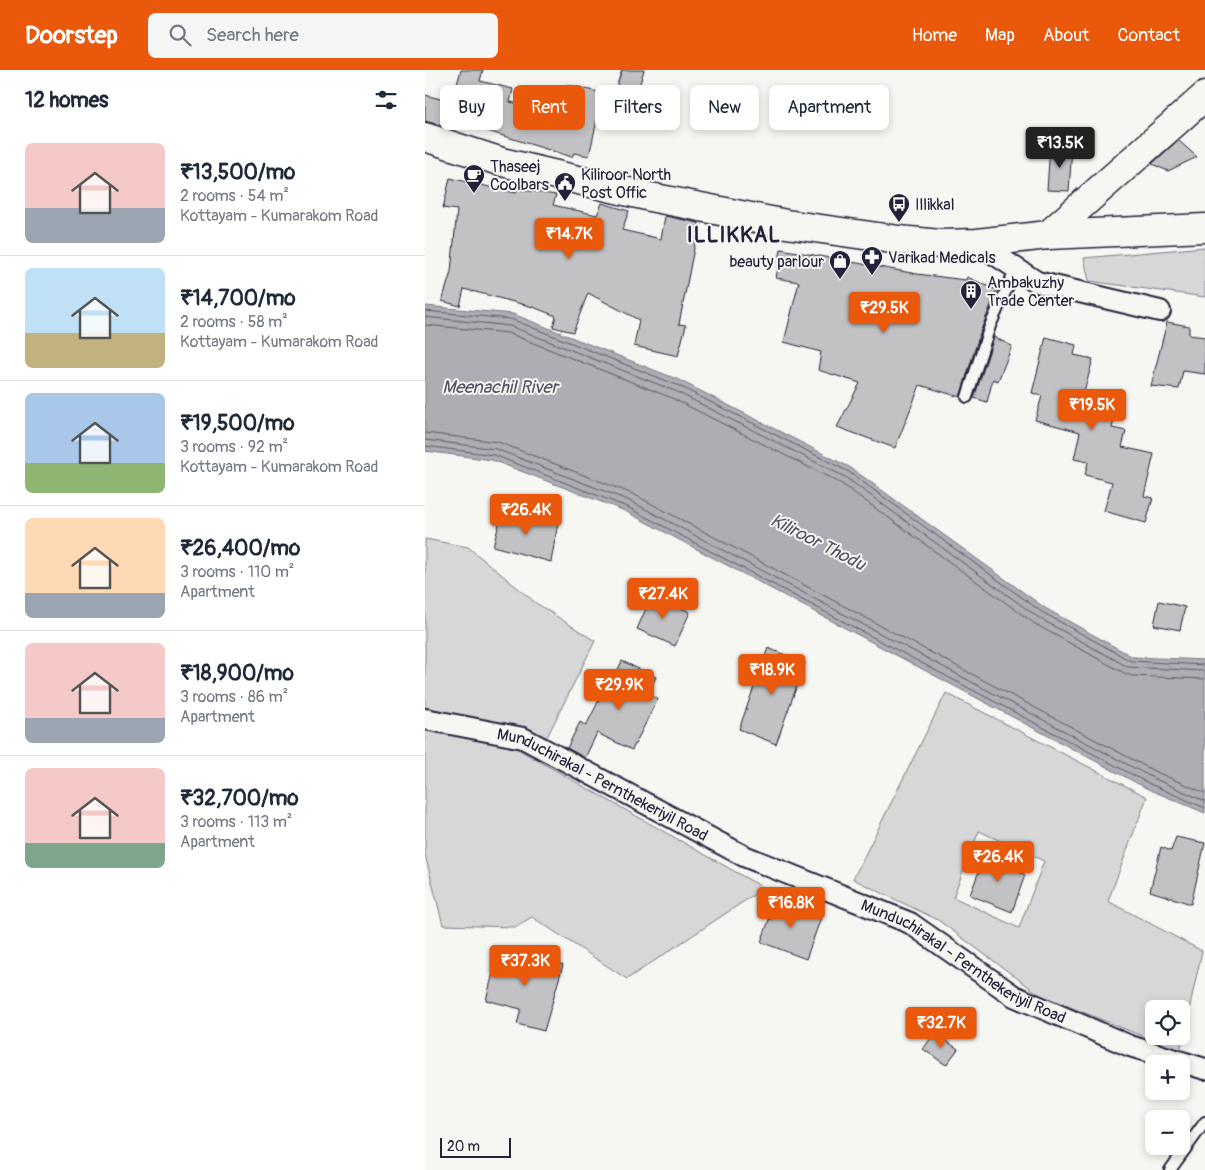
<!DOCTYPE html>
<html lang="en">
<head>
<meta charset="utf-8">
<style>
  body { margin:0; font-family:Pangolin,sans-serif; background:#f6f6f7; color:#1f2937; height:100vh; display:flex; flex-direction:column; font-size:19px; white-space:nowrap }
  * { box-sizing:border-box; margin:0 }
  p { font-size:16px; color:#747a83 }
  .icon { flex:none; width:28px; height:28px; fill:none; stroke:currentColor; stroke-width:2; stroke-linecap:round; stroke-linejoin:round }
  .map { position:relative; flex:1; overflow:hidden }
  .panel { display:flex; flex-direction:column; background:#fff; width:425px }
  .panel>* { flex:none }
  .hud { position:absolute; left:15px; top:15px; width:475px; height:45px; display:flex; gap:10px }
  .tools { position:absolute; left:720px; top:930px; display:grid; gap:10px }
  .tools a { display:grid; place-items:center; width:45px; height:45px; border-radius:8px; background:#fff; box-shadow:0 2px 8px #0003; font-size:25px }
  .scale { position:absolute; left:15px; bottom:12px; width:71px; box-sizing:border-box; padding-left:5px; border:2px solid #22223b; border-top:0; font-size:14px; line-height:18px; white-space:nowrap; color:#22223b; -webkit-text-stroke:4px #f6f6f2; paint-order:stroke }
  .price { position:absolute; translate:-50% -42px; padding:0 11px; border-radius:5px; background:#ea580c; color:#fff; font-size:16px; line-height:32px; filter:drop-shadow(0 1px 2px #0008) }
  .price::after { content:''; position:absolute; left:50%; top:30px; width:15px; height:11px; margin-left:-8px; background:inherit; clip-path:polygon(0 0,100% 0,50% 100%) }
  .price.selected { background:#222; color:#fff }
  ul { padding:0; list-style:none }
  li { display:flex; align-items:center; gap:15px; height:125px; padding:0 25px }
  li+li { border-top:1px solid #e0e1e3 }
  li span { display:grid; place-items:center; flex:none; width:140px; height:100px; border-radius:8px; color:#555 }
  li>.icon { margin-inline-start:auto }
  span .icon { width:60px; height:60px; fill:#fffc; stroke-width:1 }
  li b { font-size:21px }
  h2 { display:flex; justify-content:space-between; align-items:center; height:60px; padding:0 25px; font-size:21px }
  .chip { padding:0 18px; border-radius:8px; background:#fff; box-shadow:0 2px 8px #0003; font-size:18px; line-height:45px }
  .chip.selected { background:#ea580c; color:#fff }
  header { display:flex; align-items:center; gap:30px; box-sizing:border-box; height:70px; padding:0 25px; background:#ea580c; color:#fff }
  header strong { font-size:24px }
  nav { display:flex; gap:28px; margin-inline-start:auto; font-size:18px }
  .search { width:350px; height:45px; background:#f6f6f7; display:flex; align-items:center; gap:12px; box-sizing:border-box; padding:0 18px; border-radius:8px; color:#747a83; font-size:19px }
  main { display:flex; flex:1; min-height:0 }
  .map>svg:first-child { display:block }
</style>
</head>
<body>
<header>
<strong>Doorstep</strong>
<div class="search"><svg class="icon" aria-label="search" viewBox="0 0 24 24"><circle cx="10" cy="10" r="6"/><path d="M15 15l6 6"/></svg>Search here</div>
<nav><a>Home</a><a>Map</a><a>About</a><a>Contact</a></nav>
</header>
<main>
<section class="panel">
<h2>12 homes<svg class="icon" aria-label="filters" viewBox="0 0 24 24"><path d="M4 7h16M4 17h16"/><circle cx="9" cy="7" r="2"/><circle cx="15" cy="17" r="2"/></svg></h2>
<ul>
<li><span style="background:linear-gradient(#f6c9c9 65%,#9aa5b1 0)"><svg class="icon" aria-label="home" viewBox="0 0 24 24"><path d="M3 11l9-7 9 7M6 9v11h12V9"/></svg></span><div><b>₹13,500/mo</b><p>2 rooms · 54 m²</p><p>Kottayam - Kumarakom Road</p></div></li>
<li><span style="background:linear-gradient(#bfe0f5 65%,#c2b280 0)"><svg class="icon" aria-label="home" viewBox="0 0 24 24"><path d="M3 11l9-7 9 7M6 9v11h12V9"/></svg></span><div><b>₹14,700/mo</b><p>2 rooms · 58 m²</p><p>Kottayam - Kumarakom Road</p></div></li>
<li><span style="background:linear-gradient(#a9c7e8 70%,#8fb573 0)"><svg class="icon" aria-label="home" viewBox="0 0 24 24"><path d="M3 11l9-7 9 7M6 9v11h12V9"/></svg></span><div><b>₹19,500/mo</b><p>3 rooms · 92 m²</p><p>Kottayam - Kumarakom Road</p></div></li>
<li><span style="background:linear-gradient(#ffd9b3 75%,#9aa5b1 0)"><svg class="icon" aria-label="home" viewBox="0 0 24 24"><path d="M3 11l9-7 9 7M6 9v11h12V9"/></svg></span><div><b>₹26,400/mo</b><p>3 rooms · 110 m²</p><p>Apartment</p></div></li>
<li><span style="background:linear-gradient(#f6c9c9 75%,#9aa5b1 0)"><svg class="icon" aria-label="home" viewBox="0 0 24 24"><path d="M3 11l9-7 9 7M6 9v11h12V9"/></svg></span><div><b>₹18,900/mo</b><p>3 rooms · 86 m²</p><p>Apartment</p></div></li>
<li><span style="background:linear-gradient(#f6c9c9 75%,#7fa58c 0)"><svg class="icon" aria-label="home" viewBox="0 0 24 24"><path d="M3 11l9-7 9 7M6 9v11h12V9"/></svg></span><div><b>₹32,700/mo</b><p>3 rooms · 113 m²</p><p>Apartment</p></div></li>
</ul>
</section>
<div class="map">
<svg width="780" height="1100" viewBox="0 0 780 1100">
  <rect width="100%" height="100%" fill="#f6f6f2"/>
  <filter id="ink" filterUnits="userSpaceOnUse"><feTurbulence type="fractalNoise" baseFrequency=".02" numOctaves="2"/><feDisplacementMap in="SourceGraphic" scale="10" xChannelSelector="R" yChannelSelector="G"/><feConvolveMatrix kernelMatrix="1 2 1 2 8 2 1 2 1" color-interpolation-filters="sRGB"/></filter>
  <g filter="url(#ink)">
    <g fill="#d7d7d7" stroke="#7c7c89" fill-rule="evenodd">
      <path d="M780,177v50l-116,-16 -5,-23z"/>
      <path d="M0,469l43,8 68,56 59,38 -48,96 -122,-30z"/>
      <path d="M521,623l201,104 -39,104 94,50 -22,100 -140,-56 -102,-75 -85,-41zM554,761l65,30 -25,67 -66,-31zM729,939h27v27h-27z"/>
      <path d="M0,659l89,18 250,141 -137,91 -95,-62 -17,10 -72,-2 -18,-70z"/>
    </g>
    <path fill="#adadb3" stroke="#757583" d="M0,236l88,8 166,66 172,88 194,140 88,49 72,3v153l-57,-24 -523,-278 -133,-51 -67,-9z"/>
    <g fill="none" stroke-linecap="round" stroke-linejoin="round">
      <g stroke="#5a5a6b" stroke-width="1">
        <path d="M0,241l86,8 166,66 172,87 193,140 89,49 74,4"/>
        <path d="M0,247l85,9 165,65 170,86 194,141 89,49 77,4"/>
        <path d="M0,255l83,8 164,65 170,86 193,140 89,49 8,3 73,3"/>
        <path d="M0,363l73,9 135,52 523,278 49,21"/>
        <path d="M0,370l71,9 134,52 523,277 52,23"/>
        <path d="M0,376l69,9 133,52 523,277 55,24"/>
      </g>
    </g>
    <g fill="#c2c2c4" stroke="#22223b">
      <path d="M36,0h22l-3,11 33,8 -3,13 49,11 8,-28 36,8 -14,63 -15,-3 -2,4 -114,-35 -3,7 -30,-8v-26l27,7z"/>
      <path d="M197,0h22l-13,43 -21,-8z"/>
      <path d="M753,70l19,17 -29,14 -16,-7z"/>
      <path d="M625,76l22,1 -3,44 -22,-1z"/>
      <path d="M25,108l66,15 1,-4 39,6 -3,10 44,10 5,-12 27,8 -7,19 39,9 4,-23 34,7 -20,101 7,1 -8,31 -44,-10 5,-26 -51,-27 -15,39 -20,-5 3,-11 -23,-9 -69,-18 -4,17 -18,-5 9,-29 6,-62 -14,-2z"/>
      <path d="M356,179l136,25 49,6 1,-3 30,13 -16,40 -21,67 -40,-12 -25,63 -58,-21 23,-44 -42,-13 3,-18 -37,-10 15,-60 -23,-4z"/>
      <path d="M742,252l22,4v9l16,2v37l-22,-3 -4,18 -28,-3z"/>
      <path d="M569,267l18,9 -14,35 -5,-2 -6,23 -13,-4z"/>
      <path d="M621,267l30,8 -2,10 19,4 -14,52 35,9 -2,8 14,3 -4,16 32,7 -10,42 9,2 -7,25 -42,-12 8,-29 -27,-7 3,-13 -14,-3 6,-27 -45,-12 7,-24 -10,-3z"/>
      <path d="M78,440l55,13 -7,39 -58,-16z"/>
      <path d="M227,525l38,17 -15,34 -38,-17z"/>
      <path d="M734,531l26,6 -5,23 -26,-5z"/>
      <path d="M343,578l37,15 -29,81 -37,-15z"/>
      <path d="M197,591l34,16 -8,17 10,5 -26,51 -35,-17 -12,25 -18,-10 13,-26 6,4 25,-50 3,2z"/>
      <path d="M751,767l29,6 -14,61 -41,-13 11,-44 10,4z"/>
      <path d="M561,782l39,23 -13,37 -42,-17z"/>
      <path d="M352,828l45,17 -16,44 -45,-17z"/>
      <path d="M74,880l64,15 -19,66 -27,-7 4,-15 -35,-9z"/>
      <path d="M510,963l23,16 -12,16 -23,-16z"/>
    </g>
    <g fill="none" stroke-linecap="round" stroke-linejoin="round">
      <g stroke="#22223b" stroke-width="14">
        <g id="lane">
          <path d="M542,327l23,-71 26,-58"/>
          <path d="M745,1100l35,-48"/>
        </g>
      </g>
      <g stroke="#22223b" stroke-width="24">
        <g id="street">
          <path d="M552,173l60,39 123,29"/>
          <path id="s1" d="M0,649l98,19 221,118 166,67 104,73 116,50 75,23"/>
        </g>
      </g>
      <g stroke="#22223b" stroke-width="31">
        <path id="secondary" d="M623,165l157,-139"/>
      </g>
      <g stroke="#22223b" stroke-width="31">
        <path id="primary" d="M0,67l77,25 148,35 136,27 113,16 41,4 37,-1 71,-8 157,-7"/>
      </g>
      <use href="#lane" stroke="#f6f6f2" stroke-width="10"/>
      <use href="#street" stroke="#f6f6f2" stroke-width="20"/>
      <use href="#secondary" stroke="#f6f6f2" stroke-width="28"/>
      <use href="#primary" stroke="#f6f6f2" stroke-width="28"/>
    </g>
  </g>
  <defs>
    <g id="cafe-pin" transform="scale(1.125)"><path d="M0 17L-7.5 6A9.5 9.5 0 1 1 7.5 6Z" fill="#22223b" stroke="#f6f6f2"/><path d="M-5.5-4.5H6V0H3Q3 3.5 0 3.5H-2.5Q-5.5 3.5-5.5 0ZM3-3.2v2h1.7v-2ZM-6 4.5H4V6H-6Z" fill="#fff"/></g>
    <g id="civic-pin" transform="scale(1.125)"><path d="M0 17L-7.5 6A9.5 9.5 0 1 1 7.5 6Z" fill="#22223b" stroke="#f6f6f2"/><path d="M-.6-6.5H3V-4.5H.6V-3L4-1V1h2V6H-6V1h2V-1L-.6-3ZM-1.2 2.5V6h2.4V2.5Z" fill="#fff"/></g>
    <g id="bus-pin" transform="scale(1.125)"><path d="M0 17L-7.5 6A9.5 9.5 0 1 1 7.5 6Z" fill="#22223b" stroke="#f6f6f2"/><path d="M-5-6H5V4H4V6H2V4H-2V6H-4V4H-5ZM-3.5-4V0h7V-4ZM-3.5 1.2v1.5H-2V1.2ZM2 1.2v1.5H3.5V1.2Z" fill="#fff"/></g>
    <g id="pharmacy-pin" transform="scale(1.125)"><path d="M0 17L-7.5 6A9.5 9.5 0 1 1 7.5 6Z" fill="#22223b" stroke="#f6f6f2"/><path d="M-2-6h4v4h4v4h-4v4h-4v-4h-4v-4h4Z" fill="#fff"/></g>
    <g id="shop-pin" transform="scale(1.125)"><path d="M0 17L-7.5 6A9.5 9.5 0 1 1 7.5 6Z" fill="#22223b" stroke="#f6f6f2"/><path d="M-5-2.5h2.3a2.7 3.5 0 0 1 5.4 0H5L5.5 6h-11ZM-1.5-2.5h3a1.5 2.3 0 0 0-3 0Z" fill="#fff"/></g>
    <g id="building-pin" transform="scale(1.125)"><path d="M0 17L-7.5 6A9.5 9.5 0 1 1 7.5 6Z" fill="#22223b" stroke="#f6f6f2"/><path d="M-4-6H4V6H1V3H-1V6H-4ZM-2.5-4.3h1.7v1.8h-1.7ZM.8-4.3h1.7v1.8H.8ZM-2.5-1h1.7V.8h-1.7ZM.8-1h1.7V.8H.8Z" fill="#fff"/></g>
  </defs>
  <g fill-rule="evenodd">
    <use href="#cafe-pin" x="49" y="105"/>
    <use href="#civic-pin" x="140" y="113"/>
    <use href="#bus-pin" x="474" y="134"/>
    <use href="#pharmacy-pin" x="447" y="187"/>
    <use href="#shop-pin" x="415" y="191"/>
    <use href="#building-pin" x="546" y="221"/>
  </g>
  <g text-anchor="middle" stroke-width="4" stroke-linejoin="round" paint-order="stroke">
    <g font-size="16" fill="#22223b" stroke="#f6f6f2" text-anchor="start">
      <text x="65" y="102">Thaseej<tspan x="65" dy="18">Coolbars</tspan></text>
      <text x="156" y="110">Kiliroor North<tspan x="156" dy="18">Post Offic</tspan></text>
      <text x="490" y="140">Illikkal</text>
      <text x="463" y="193">Varikad Medicals</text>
      <text x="399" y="197" text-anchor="end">beauty parlour</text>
      <text x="562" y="218">Ambakuzhy<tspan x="562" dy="18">Trade Center</tspan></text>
    </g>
    <g font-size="16" fill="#22223b" stroke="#f6f6f2">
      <text dy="6" stroke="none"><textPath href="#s1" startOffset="191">Munduchirakal - Pernthekeriyil Road</textPath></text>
      <text dy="6" stroke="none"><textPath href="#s1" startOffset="595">Munduchirakal - Pernthekeriyil Road</textPath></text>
    </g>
    <g font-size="18" font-style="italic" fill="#535365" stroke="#f6f6f2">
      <text x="75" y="323">Meenachil River</text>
      <text transform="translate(393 472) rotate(27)" y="6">Kiliroor Thodu</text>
    </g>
    <g font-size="21" font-weight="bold" letter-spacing="1" fill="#22223b" stroke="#f6f6f2">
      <text x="309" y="172">ILLIKKAL</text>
    </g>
  </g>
</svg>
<div class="tools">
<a><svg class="icon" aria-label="locate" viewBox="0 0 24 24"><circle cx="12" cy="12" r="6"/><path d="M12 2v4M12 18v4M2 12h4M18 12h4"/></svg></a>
<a>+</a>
<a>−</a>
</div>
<div class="scale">20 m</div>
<b class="price selected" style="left:635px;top:99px">₹13.5K</b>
<b class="price" style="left:144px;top:190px">₹14.7K</b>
<b class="price" style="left:459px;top:264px">₹29.5K</b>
<b class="price" style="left:667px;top:361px">₹19.5K</b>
<b class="price" style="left:101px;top:466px">₹26.4K</b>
<b class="price" style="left:238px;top:550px">₹27.4K</b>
<b class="price" style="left:347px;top:626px">₹18.9K</b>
<b class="price" style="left:194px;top:641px">₹29.9K</b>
<b class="price" style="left:573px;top:813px">₹26.4K</b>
<b class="price" style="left:366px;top:859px">₹16.8K</b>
<b class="price" style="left:100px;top:917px">₹37.3K</b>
<b class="price" style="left:516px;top:979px">₹32.7K</b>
<div class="hud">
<a class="chip">Buy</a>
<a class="chip selected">Rent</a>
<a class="chip">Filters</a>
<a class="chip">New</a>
<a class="chip">Apartment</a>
</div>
</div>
</main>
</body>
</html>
